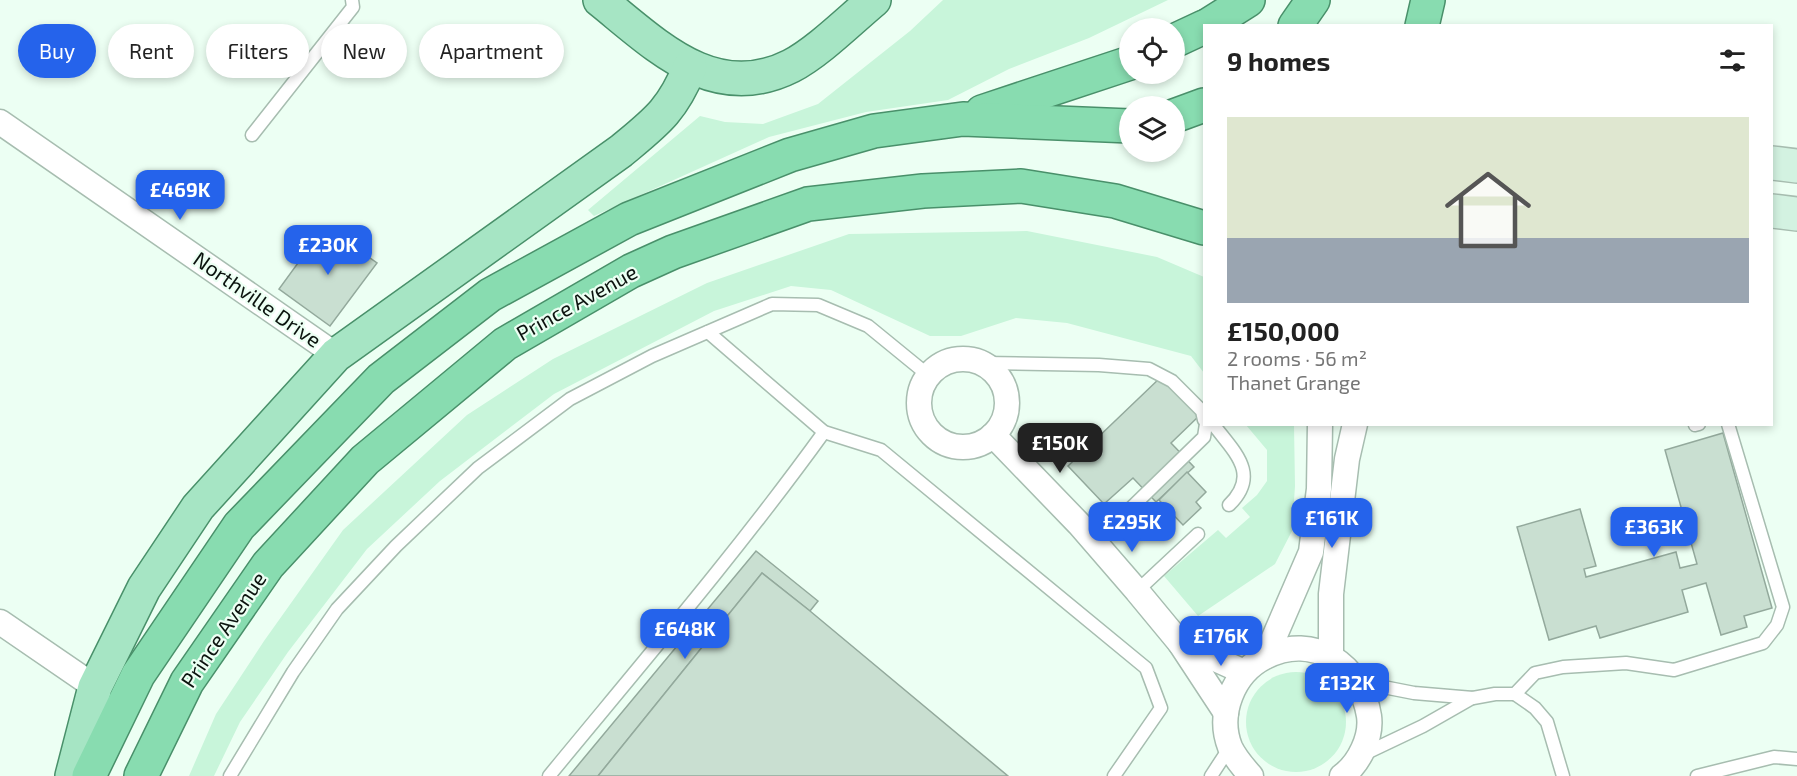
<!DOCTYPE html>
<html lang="en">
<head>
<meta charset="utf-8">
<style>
  body { margin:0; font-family:"Exo 2",sans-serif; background:#f2f2f2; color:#222; height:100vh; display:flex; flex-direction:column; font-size:22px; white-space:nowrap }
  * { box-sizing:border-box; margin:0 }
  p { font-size:20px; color:#767676 }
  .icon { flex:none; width:33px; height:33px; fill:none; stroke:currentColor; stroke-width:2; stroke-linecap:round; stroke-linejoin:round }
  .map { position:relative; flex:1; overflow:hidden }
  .sheet { position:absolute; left:1203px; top:24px; width:570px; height:402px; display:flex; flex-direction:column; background:#fff; border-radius:0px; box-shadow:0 3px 9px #0003 }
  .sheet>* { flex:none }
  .top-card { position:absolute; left:18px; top:24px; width:570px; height:54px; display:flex; gap:12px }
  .buttons { position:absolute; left:1119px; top:18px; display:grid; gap:12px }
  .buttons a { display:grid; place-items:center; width:66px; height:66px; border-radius:50%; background:#fff; box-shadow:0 3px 9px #0003; font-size:30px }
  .price { position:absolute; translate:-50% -51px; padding:0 14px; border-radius:12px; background:#2563eb; color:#fff; font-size:20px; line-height:39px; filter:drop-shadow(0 2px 3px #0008) }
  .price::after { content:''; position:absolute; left:50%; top:36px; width:18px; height:14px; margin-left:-9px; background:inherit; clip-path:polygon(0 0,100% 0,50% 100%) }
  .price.on { background:#222; color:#fff }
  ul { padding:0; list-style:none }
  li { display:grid; align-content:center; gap:12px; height:318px; padding:0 24px }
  li span { display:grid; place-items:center; height:186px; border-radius:0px; color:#555 }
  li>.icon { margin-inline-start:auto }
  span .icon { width:108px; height:108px; fill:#fffc; stroke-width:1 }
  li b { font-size:26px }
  h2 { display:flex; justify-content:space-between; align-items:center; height:72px; padding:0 24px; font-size:26px }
  .chip { padding:0 21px; border-radius:27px; background:#fff; box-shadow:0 3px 9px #0003; font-size:21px; line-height:54px }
  .chip.on { background:#2563eb; color:#fff }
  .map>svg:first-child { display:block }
</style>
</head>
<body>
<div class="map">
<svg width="1797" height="776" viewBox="0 0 1797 776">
  <rect width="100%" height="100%" fill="#ecfff3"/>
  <g fill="#c8f5da">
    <path d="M943,0h225l-79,38 -80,31 -61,31 -82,12 -97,25 -175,79 -6,-6 112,-94 25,6 38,2 55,-20 92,-73z"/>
    <path d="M1027,231l130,26 47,20v96l-13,-17 -124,-33 -51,-5 -55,18h-31l-99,-46 -40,-4 -77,25 -160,83 -114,87 -73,68 -79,103 -48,70 -26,54h-25l27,-62 48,-73 79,-111 124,-115 86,-56 154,-76 142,-49z"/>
    <path d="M1246,425h48l1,61 -3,45 -17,33 -77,52 -34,-40 54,-46 8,8 24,-21 -8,-9 15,-13 10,-14v-31z"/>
    <circle cx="1296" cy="722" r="50"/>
  </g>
  <g fill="#c9dfd1" stroke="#93a99c" stroke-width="1.5">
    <path d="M325,226l52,37 -47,63 -51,-37z"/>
    <path d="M1162,376l38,39 -29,28 23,24 -38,35 -23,-24 -29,26 -36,-38z"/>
    <path d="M1723,433l49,175 -28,8 3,11 -26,8 -15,-52 -24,7 6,22 -88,26 -4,-12 -47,14 -32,-113 63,-18 16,57 -12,3 2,8 90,-25 4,16 17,-4 -32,-114z"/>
    <path d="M1187,472l19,20 -10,10 5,6 -18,17 -24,-25z"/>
    <path d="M756,551l62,50 -8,10 -48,-38 -164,203h-29z"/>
    <path d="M762,573l48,38 198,165h-410z"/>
  </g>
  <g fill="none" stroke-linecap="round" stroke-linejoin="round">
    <g stroke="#a7bdb0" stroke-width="15">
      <g id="service">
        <path d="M252,135l101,-128 -1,-7"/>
        <path d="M708,332l116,100 57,18 265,218 15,40 -47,68"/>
        <path d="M984,363l115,2 50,4 23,12 30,30 2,9"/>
        <path d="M1213,424c21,28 48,50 16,81"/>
        <path d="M1695,425l4,-1"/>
        <path d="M1095,543l109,-106 2,-13"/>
        <path d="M1137,591l61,-57"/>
        <path d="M1358,682l56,11 59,5 22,-4h20l20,-21 28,-6 63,-4 48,7 89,-27 14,-18 6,-18 -55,-183"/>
        <path d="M1515,694l20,14 12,14 16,54"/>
        <path d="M1362,755l61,-29 49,-28"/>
        <path d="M230,776l63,-104 44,-63 59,-63 82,-78 92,-69 82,-43 120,-52 46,1 50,21 60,49"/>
        <path d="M549,776c93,-113 189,-225 275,-344"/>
        <path d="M1211,776l19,-29"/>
        <path d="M1697,776l77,-19 23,2"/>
      </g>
    </g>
    <g stroke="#a7bdb0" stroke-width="27">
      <g id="minor">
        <path d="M0,122l336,233"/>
        <circle cx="963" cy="403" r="44"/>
        <path d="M993,435l86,89 58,67 43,52 46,70"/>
        <path d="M0,622l95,65"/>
        <path d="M1180,643l64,29"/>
        <path d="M1266,656l45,-104 8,-63 1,-65"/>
        <path d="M1331,657v-63l16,-135 8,-35"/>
        <path d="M1251,776c-8,-9 -16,-18 -21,-29 -13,-33 3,-74 35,-90 49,-25 96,8 104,59 3,21 -10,48 -27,60"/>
      </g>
    </g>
    <g stroke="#a7bdb0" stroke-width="36">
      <g id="secondary">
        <path d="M1772,163l25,3"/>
        <path d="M1772,211l25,3"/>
      </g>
    </g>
    <g stroke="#49906a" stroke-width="36">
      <g id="primary">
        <path d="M600,0c56,45 114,105 191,66 27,-14 59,-46 83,-66"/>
        <path d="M72,776l23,-89 49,-99 54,-81 138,-152 285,-204c35,-29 51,-40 69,-84"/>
      </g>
    </g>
    <g stroke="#49906a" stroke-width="36">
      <g id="trunk">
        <path d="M1207,26l41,-26"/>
        <path d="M1295,26l18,-26"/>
        <path d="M1422,26l6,-26"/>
        <path d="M1174,41l30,-14"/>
        <path d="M982,112l148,-49"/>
        <path d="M1174,116l30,-11"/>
        <path d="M89,776l49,-101 101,-149 142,-147 109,-84 139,-76 161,-64 84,-24 89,-12 167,7"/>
        <path d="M141,776l46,-94 81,-117 97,-105 140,-116 126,-73 42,-19 135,-48 115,-13 98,-5 94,15 89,27"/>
      </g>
    </g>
    <use href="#service" stroke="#fff" stroke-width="12"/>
    <use href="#minor" stroke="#fff" stroke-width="24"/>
    <use href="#secondary" stroke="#d3f2e1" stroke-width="33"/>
    <use href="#primary" stroke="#a6e5c4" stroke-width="33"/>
    <use href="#trunk" stroke="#88dcb0" stroke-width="33"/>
  </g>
  <g text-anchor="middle" stroke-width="4.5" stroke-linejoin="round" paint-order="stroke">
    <g font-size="21" fill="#0b130e" stroke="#ecfff3">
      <text transform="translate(257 300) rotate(35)" y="7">Northville Drive</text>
      <text transform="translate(577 303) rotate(-29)" y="7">Prince Avenue</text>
      <text transform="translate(224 630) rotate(-56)" y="7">Prince Avenue</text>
    </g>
  </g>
</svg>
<div class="buttons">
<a><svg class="icon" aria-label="locate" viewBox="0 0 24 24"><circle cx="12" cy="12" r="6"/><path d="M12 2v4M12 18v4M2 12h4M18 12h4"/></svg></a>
<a><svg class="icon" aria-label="layers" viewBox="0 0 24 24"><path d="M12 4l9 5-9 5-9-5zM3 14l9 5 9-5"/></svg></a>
</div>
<b class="price" style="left:180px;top:221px">£469K</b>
<b class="price" style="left:328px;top:276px">£230K</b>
<b class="price on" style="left:1060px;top:474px">£150K</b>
<b class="price" style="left:1332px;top:549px">£161K</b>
<b class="price" style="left:1132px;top:553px">£295K</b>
<b class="price" style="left:1654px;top:558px">£363K</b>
<b class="price" style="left:685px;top:660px">£648K</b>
<b class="price" style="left:1221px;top:667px">£176K</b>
<b class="price" style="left:1347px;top:714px">£132K</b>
<div class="top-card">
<a class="chip on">Buy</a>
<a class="chip">Rent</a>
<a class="chip">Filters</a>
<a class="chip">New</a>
<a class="chip">Apartment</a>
</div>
<section class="sheet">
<h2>9 homes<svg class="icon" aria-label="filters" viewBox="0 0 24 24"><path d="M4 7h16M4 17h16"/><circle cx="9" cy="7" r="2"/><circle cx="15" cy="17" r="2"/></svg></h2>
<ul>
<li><span style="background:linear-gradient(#dfe7d0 65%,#9aa5b1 0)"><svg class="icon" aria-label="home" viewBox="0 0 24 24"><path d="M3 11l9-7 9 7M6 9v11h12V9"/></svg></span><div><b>£150,000</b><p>2 rooms · 56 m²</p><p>Thanet Grange</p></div></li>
</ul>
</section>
</div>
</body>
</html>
